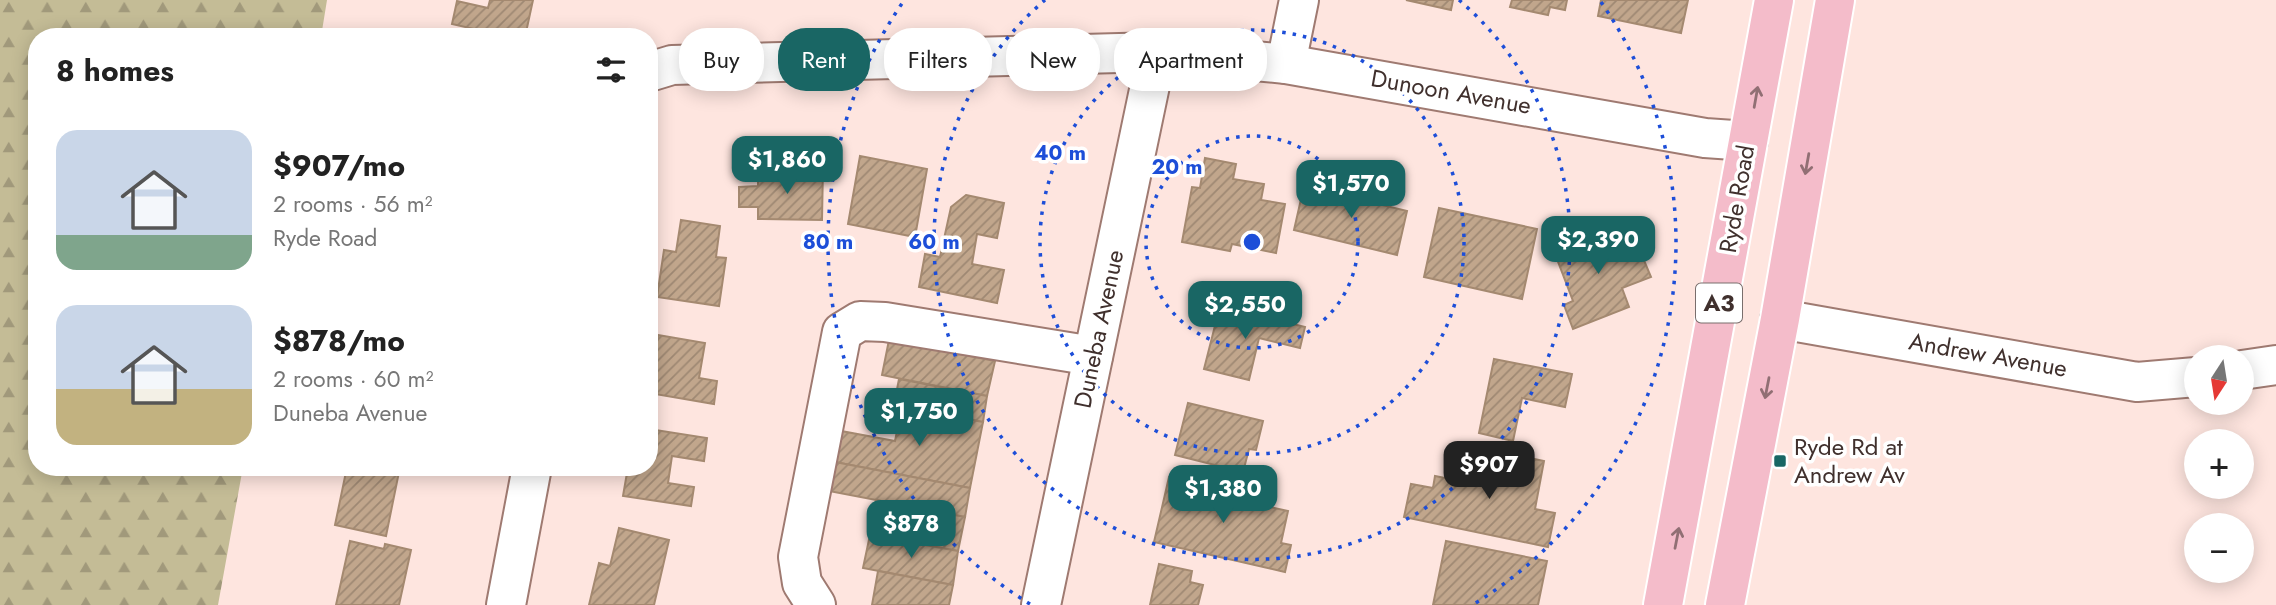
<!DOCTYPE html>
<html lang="en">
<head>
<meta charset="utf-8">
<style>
  body { margin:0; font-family:Jost,sans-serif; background:#f6f6f6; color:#222; height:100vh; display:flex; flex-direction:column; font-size:26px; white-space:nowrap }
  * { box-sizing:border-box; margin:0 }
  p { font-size:23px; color:#767676 }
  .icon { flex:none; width:38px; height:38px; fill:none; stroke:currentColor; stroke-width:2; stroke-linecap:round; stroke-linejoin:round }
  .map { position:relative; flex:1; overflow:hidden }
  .details { position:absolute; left:28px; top:28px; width:630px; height:448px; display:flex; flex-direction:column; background:#fff; border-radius:28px; box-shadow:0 4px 18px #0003 }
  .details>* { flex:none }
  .hud { position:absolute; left:679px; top:28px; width:665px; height:63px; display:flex; gap:14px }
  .needle { width:46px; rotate:192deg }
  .tools { position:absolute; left:2184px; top:345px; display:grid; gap:14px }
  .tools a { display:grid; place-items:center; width:70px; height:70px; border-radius:50%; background:#fff; box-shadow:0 4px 18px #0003; font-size:35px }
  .price { position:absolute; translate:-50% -60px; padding:0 16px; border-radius:14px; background:#196664; color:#fff; font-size:23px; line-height:46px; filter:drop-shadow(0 2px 4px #0008) }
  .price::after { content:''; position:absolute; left:50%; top:42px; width:21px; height:16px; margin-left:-10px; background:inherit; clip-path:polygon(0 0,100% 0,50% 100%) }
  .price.active { background:#222; color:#fff }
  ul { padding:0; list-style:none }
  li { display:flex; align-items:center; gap:21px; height:175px; padding:0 28px }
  li span { display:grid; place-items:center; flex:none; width:196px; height:140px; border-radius:21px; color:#555 }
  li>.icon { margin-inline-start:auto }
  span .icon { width:84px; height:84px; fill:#fffc; stroke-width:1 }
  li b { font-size:30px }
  h2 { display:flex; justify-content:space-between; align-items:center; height:84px; padding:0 28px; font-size:30px }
  .tag { padding:0 24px; border-radius:28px; background:#fff; box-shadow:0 4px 18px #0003; font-size:24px; line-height:63px }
  .tag.active { background:#196664; color:#fff }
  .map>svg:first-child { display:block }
</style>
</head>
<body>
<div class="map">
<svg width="2276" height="605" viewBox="0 0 2276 605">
  <defs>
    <pattern id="forest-firs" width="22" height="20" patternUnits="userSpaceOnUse" patternTransform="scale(1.75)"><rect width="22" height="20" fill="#c4bc96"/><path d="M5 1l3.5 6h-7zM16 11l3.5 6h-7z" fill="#a1997b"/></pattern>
    <pattern id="building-hatch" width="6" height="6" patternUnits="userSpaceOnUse" patternTransform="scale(1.75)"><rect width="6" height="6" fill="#c1a68c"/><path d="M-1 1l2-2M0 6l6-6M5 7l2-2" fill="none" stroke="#9e8873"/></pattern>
  </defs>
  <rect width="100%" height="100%" fill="#fee5df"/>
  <path fill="url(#forest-firs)" d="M0,0h327l-6,37h-284v430h206l-25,138h-218z"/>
  <g fill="url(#building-hatch)" stroke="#a48970" stroke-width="2">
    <path d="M490,0h43l-8,37h-43l1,-6 -31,-7 5,-23 31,7z"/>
    <path d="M1406,0h47l-2,10z"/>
    <path d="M1512,0h55l-2,10 -15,-3 -2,8 -38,-8z"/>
    <path d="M1601,0h87l-7,33 -83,-17z"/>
    <path d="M860,156l67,13 -12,68 -67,-13z"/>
    <path d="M1205,158l31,6 -3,15 31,5 -3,16 24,4 -9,49 -44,-9 -2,7 -48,-9 10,-55 8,1z"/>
    <path d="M794,167h29l-1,53 -64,-1v-12h-19v-20l19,-1v-10l36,1z"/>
    <path d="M1304,186l103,25 -10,44 -103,-25z"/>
    <path d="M966,195l38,8 -7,35 -20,-4 -5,30 32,6 -7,33 -78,-16 6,-33 15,3 11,-50z"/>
    <path d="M1439,208l98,21 -15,70 -98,-22z"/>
    <path d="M681,220l39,6 -4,31 10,1 -7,48 -62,-9 7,-47 12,2z"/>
    <path d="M1598,228l8,22 29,-11 16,38 -29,11 7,19 -56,22 -9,-24 9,-4 -21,-55z"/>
    <path d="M1220,306l85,21 -5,21 -41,-10 -10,42 -45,-11z"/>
    <path d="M658,335l47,8 -6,35 18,3 -3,23 -65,-11v-23h4z"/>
    <path d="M889,340l106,21 -8,35 -105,-21z"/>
    <path d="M1494,359l78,15 -7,33 -43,-9 -9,43 -34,-8z"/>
    <path d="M899,379l88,17 -4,26 -89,-17z"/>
    <path d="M1188,403l75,18 -7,29 -7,-1 -6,23 -68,-17z"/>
    <path d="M902,407l81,15 -13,66 -135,-26 6,-31 54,10z"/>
    <path d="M649,429l58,9 -3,23 -32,-5 -4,27 26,4 -3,19 -68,-10 5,-29h21z"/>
    <path d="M1486,449l58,12 -9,48 20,4 -7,34 -144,-30 7,-33 22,4 2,-12 43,9z"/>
    <path d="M835,462l135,26 -5,29 -136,-26z"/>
    <path d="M347,467h53l-14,69 -51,-11z"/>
    <path d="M1169,477l93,20 -1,8 27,6 -7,32 10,2 -6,27 -131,-30z"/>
    <path d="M876,500l89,17 -7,34 -88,-16z"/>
    <path d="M619,528l50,12 -15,65h-65l10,-42 11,3z"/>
    <path d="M870,535l88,16 -5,34 -90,-17z"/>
    <path d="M350,541l34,8 1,-5 26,6 -12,55h-63z"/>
    <path d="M1446,541l101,20 -9,44h-105z"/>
    <path d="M1159,564l33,7 -2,11 13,3 -5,20h-48z"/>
    <path d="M878,571l75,14 -4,20h-77z"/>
  </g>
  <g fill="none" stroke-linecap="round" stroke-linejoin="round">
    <g stroke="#9f7a71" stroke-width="42">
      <g id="minor">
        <path d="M1286,64l13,-64"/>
        <path d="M649,72l23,-7 485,-13 129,12 419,74 43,3"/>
        <path d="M1780,319l357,63 59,-5"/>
        <path d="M2242,370l34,-5"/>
        <path d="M506,605l26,-138"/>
        <path d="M816,605l-14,-22 -4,-26 44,-225 18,-11 25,1 208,34"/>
        <path d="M1041,605l116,-553"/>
      </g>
    </g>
    <g stroke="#fff" stroke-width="42">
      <g id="highway">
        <path d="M1663,605l111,-605"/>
        <path d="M1725,605l55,-286 55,-319"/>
      </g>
    </g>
    <use href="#minor" stroke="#fff" stroke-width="38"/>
    <use href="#highway" stroke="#f4bcca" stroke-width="38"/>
  </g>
  <defs><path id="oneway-shaft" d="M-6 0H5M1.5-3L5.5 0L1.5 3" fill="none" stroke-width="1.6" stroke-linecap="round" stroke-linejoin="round" transform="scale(1.75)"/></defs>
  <g stroke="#916f74">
    <use href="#oneway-shaft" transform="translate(1756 97) rotate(-80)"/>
    <use href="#oneway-shaft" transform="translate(1807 164) rotate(100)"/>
    <use href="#oneway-shaft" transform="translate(1767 388) rotate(101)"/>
    <use href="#oneway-shaft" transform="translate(1677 538) rotate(-79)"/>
  </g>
  <g fill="none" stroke="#1d4ed8" stroke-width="3.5" stroke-dasharray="3.5 7">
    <circle cx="1252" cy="242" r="106"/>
    <circle cx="1252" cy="242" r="212"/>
    <path d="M1459 0A318 318 0 1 1 1045 0"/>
    <path d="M1030 604A424 424 0 0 1 903 2M1601 2A424 424 0 0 1 1474 604"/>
  </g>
  <rect fill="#196664" stroke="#fff" stroke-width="2.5" x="1773" y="454" width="14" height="14" rx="3.5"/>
  <g text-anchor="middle" stroke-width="7" stroke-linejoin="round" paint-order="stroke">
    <rect fill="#fff" stroke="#796e6c" stroke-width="2" x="1696" y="283.5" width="46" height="39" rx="5"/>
    <g font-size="23" font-weight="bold" fill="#40302d">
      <text x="1719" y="311">A3</text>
    </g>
    <g font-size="24" fill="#40302d" stroke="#fff">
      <text transform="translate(1451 92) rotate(10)" y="8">Dunoon Avenue</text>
      <text transform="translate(1737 199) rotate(-80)" y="8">Ryde Road</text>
      <text transform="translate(1099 329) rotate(-78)" y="8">Duneba Avenue</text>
      <text transform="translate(1988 355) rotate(10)" y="8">Andrew Avenue</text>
    </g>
    <g font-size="24" fill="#40302d" stroke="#fff" text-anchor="start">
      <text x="1794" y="455">Ryde Rd at<tspan x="1794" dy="28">Andrew Av</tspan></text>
    </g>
  </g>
  <circle cx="1252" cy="242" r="10" fill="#1d4ed8" stroke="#fff" stroke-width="3.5"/>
  <g font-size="21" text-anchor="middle" font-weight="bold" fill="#1d4ed8" stroke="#fff" stroke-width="7" stroke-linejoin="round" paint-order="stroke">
    <text x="1060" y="160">40 m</text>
    <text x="1177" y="174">20 m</text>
    <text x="828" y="249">80 m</text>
    <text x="934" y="249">60 m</text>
  </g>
</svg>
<div class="tools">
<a><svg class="needle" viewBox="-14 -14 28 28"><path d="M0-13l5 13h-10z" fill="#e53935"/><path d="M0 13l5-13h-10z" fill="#767676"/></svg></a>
<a>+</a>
<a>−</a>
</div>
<b class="price" style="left:787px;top:196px">$1,860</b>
<b class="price" style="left:1351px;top:220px">$1,570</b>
<b class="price" style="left:1598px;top:276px">$2,390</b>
<b class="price" style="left:1245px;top:341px">$2,550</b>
<b class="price" style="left:919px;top:448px">$1,750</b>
<b class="price active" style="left:1489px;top:501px">$907</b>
<b class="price" style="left:1223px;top:525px">$1,380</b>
<b class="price" style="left:911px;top:560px">$878</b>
<div class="hud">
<a class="tag">Buy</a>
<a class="tag active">Rent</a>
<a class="tag">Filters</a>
<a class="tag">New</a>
<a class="tag">Apartment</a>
</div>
<section class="details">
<h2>8 homes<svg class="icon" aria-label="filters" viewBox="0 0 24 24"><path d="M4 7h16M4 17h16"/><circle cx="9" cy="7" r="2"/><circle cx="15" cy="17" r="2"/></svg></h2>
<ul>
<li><span style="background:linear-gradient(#c9d6e8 75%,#7fa58c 0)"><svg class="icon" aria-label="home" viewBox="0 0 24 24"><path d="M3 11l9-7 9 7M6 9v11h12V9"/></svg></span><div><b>$907/mo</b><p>2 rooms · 56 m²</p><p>Ryde Road</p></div></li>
<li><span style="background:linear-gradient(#c9d6e8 60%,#c2b280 0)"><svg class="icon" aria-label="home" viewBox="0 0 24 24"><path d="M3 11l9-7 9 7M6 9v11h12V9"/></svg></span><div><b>$878/mo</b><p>2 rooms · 60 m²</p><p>Duneba Avenue</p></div></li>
</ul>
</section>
</div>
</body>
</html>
